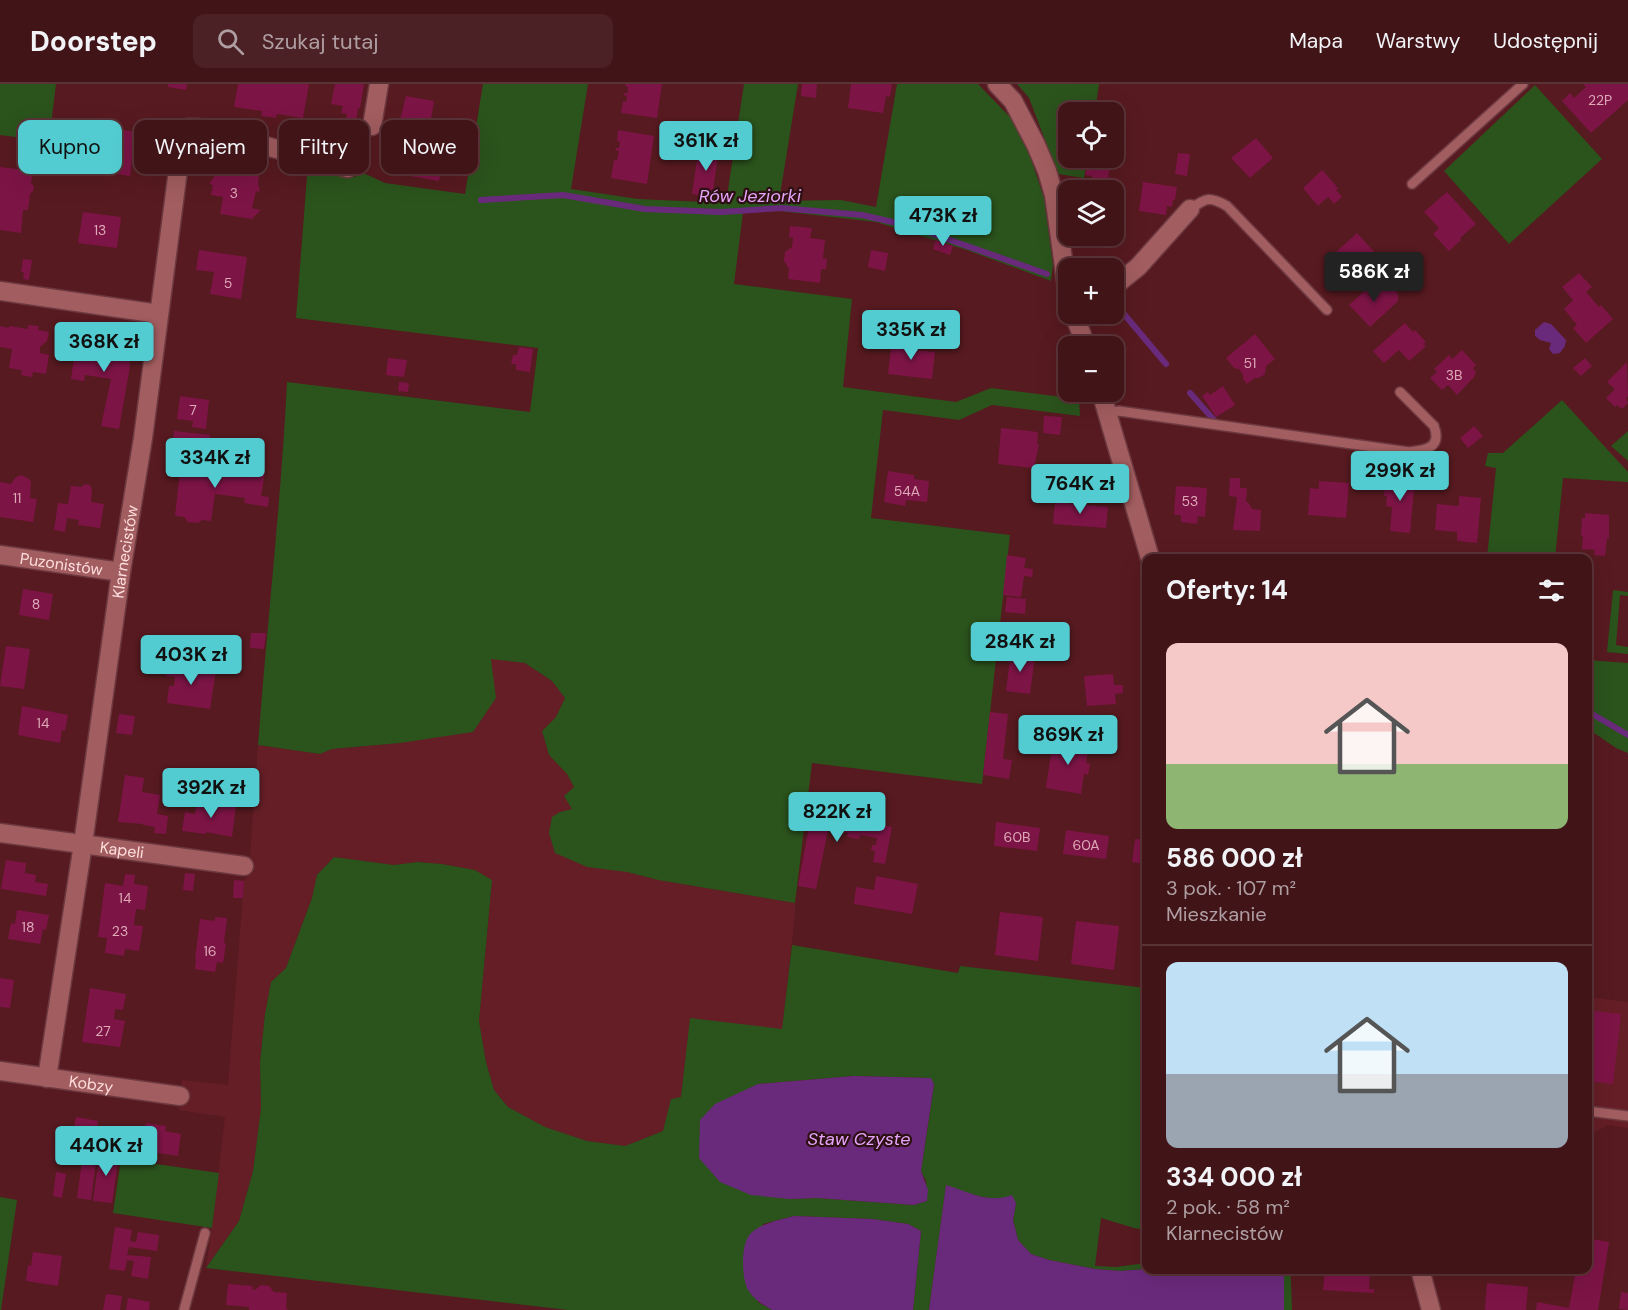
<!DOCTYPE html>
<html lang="pl">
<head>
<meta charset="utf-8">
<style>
  body { margin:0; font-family:"DM Sans",sans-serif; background:#4c2125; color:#f1f3f6; height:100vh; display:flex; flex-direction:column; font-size:22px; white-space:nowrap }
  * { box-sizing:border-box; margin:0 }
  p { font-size:20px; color:#ae9ea2 }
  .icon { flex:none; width:33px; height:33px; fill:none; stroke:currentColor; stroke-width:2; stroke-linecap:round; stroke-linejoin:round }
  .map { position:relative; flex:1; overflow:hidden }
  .side { position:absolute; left:1142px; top:470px; width:450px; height:720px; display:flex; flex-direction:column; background:#411418; border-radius:12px; box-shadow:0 6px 24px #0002,0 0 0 2px #5a3337 }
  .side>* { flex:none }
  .banner { position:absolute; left:18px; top:36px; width:570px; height:54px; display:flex; gap:12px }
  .fabs { position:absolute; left:1058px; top:18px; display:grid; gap:12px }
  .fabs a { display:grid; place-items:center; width:66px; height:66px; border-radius:12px; background:#411418; box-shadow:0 6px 24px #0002,0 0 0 2px #5a3337; font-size:30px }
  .price { position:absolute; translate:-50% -51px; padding:0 14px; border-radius:6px; background:#52ccd0; color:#111; font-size:20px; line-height:39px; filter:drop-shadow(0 2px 3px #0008) }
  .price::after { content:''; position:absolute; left:50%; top:36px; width:18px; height:14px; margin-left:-9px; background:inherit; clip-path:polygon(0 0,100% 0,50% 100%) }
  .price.current { background:#222; color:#fff }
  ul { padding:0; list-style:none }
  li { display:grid; align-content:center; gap:12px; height:318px; padding:0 24px }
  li+li { border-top:2px solid #5a3337 }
  li span { display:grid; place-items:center; height:186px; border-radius:12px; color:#555 }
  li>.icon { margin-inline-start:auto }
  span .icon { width:108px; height:108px; fill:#fffc; stroke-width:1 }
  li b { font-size:26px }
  h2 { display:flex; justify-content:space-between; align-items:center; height:72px; padding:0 24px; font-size:26px }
  .tag { padding:0 21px; border-radius:12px; background:#411418; box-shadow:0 6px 24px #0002,0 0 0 2px #5a3337; font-size:21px; line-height:54px }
  .tag.current { background:#52ccd0; color:#111 }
  header { display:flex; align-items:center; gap:36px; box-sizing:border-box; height:84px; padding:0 30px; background:#411418; border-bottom:2px solid #5a3337 }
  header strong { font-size:28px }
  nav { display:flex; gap:33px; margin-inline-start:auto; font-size:21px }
  .search { width:420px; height:54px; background:#4c2125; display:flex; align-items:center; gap:15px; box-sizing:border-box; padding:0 21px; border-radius:12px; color:#ae9ea2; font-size:22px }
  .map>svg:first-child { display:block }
</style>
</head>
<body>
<header>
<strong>Doorstep</strong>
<div class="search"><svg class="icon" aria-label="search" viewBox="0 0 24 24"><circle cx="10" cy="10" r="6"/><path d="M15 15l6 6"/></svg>Szukaj tutaj</div>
<nav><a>Mapa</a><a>Warstwy</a><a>Udostępnij</a></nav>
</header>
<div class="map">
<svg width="1628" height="1226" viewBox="0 0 1628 1226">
  <rect width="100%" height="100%" fill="#571a20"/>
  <g fill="#651e26">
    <path d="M491,574l34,5 27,18 13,17 -9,19 -14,14 7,24 18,19 8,13 -3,22 -12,3 67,60 31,8 137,23v10l-13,117 -101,68 -10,1 -8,32 -38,15 -38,-5 -42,-14 -37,-20 -14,-17 -8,-28 -7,-41 13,-141 -17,-10 -33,-6 -25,-2 -23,3 -60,-8 -17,18 -5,23 -26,70 -15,14 -6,32 -5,48 1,46 -8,63 -14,50 -33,47 6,-40 13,-111 -46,-7 3,-30 46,5 16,-204 3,-5 3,-21 8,-110 62,9 12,-5 68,-6z"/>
    <path d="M1587,913l41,5v126l-21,-3 -20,12z"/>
  </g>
  <g fill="#2b531c" fill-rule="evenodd">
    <path d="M0,0h56l-7,57 -49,-6z"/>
    <path d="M483,0h105l-17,105 67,10 88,4 18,-119h54l-19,117 62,-1 35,7 21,-123h81l34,35 16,31 16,48 9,67 -2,16 -84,-31 -91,-28 -96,-11 -37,1 -9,72 118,15 -9,88 113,15 35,-14 88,11 1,17 -88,-11 -33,15 -76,-10 -12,108 139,17 -28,249 -170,-21 -17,140 -137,-23 -31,-8 -40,-5 -32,-14 -6,-20 3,-16 8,-5 12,-3 -8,-13 10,-9 -7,-13 -18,-19 -7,-24 14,-14 9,-19 -13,-17 -27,-18 -34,-4 5,39 -23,34 -73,11 -68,6 -12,5 -62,-9c9,-121 23,-242 29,-363l243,30 8,-64 -242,-30 12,-155 48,14 1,-7 28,13 80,11z"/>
    <path d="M1017,0h82l-4,28h-27v46h19l-3,20 -26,-4 -29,-76z"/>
    <path d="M1535,1l67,74 -93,85 -65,-73z"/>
    <path d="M1562,316l66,72v10l-65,-4 -8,80h-68l9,-90 -11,-2 3,-13h15z"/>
    <path d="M1628,347v30l-17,-15z"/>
    <path d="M1613,506l15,2v4l-8,-1 -4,50 12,2v7l-21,-2z"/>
    <path d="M1587,576l41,3v90l-12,-5 -29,-20z"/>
    <path d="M334,773l60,8 23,-3 25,2 33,6 17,10 -13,141 7,41 8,28 14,17 37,20 42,14 38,5 38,-15 8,-32 10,-2 9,-79 92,11 10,-84 166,28 2,-7 186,22v242l-12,-2 -33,-10 -6,48 21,1 30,-4v6l-26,2 -25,-2 -46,-9 -18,-6 -13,-14 -5,-20 3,-17 -38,-7 -32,-10 -17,124h-16l8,-79 -13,-7 -36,-5 -78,-3 -31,8 -5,78 14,8h-204l-362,-42 33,-47 14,-50 8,-63 -1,-46 5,-48 6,-32 15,-14 26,-70 5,-23zM854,992l77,2 3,7 -13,86 5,10 1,20 -13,4 -97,-7 -28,1 -31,-115z"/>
    <path d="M121,1075l98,14 -7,55 -99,-15z"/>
    <path d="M0,1113l17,3 -16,110h-1z"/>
    <path d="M1284,1185h6l1,13 1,28h-8z"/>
  </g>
  <g fill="#6a2a7c">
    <path d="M1544,238l7,2 15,16 -1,6 -5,7 -7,1 -4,-5 2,-6 -11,-3 -5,-4v-6z"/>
    <path d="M854,992l77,2 3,6 -13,87 7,19 -1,11 -13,4 -97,-7 -28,1 -38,-4 -31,-13 -21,-24 1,-38 15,-16 43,-20z"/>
    <path d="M946,1101c23,7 43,19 66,10l4,8 -3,17 5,20 13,14 18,6 46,9 25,2 26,-2h138v41h-355z"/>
    <path d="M794,1132l78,3 36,5 13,7 -8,79h-141c-9,-5 -20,-12 -25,-22 -5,-12 -6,-39 1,-51 8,-13 32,-17 46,-21z"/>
  </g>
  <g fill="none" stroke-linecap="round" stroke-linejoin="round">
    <g stroke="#6a2a7c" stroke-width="6">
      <path d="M481,116l82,-5 82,14 76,3 60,-4 81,7 48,11 137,48"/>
      <path d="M1113,217l53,63"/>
      <path d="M1190,309l24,27"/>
      <path d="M1587,627l41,24"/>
    </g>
  </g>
  <g fill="#7d1446">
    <path d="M168,0h19l-1,6 -18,-3z"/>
    <path d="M238,0h71l-6,34 -26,-4 -1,4 -6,-1 -9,-1 1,-5 -28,-4z"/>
    <path d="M335,0h29l-4,24h-2l-2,13 -10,-2 1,-5 -6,-1 2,-7 -12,-2z"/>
    <path d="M626,0h36l-5,34 -36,-5 2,-12 3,1 1,-6 -3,-1v-2h4v-6l-3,-1z"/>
    <path d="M802,0h15l-1,14 -15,-2z"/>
    <path d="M851,0h41l-2,13 -4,-1 -3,17 -35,-5z"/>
    <path d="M1583,0h45v16l-37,33 -29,-32 8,-8 4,5 12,-11z"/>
    <path d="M406,12l28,5 -4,24 -30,-5z"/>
    <path d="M115,42l6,1 3,3 16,3 2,4v6l-3,1 -1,6 -5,-1 -3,27 -20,-3 1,-2 -23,-3 3,-22 8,1 3,-19 9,1z"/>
    <path d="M618,46l36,6 -7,48 -36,-6 3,-18h3l2,-9 -4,-1 1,-2h3l1,-6 -3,-1z"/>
    <path d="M51,53l11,2 -2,11 -10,-2z"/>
    <path d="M1256,54l17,20 -23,20 -19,-20z"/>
    <path d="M395,58l49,9 -5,30 -46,-8 3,-16h-4z"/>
    <path d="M699,62l20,3 -7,48 -20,-3z"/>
    <path d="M1178,69l12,1 -3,22 -12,-2z"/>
    <path d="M1096,74h15l-3,19 11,2 -2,14 -4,-1v-2l-23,-1 2,-13 -7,-1 2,-9 7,1z"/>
    <path d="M49,77l16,2 -2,13 -16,-3z"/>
    <path d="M0,83l33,4 -2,12 3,3 -1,5 -3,3 -2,16h-5l-2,23 -21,-3z"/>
    <path d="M231,83l14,2 6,4 8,2 -1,8 2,9 -4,-1 -4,17 9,2 -9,9 -32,-5 3,-17 -12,-2 2,-10 -4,-1 5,-7 1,-9 9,1z"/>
    <path d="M1322,86l16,18 -2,2 6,7 -8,7 -6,-7 -10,9 -15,-18z"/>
    <path d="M1143,98l34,5 -2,13h-2l-1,7 -5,-1 -1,9 -27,-4z"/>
    <path d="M1447,108l29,32 -16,14 1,2 -12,11 -16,-17 6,-6 -15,-16z"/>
    <path d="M83,128l38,5 -4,31 -39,-5z"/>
    <path d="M1113,133l11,2 -4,19 -7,-2z"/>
    <path d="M790,142l22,2 -2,10 15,2 -2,18 4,1 -1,10h-5l-1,14 -32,-4 1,-10 -5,-8 1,-9 7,-5 1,-9 -4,-1z"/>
    <path d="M1357,149l19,21 -33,30 -19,-21z"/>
    <path d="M936,156l17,6 -3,9 -17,-6z"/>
    <path d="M199,166l48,7 -6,42 -31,-5 4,-22 -18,-2z"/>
    <path d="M871,166l17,3 -3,18 -17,-4z"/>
    <path d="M23,175l9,1 -3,20 -6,-1 1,-7h-3z"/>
    <path d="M1579,189l13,14 -6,5 13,15 2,-2 12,14 -27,24 -13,-15 4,-3 -13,-16 9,-9 -11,-13z"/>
    <path d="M1377,196l10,10h7l4,4v7l-28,26 -21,-22z"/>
    <path d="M1405,239l8,9 2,-2 11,12 -3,2 3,2 -17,15 -10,-11 -15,13 -11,-12z"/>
    <path d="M28,241l11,1 -1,4 11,2 -2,9 -7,6v6l9,2 -3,19 -13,-2 -1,5 -11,-2 1,-5 -13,-2 3,-19 -12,-2v-21l9,2v-2l19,3z"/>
    <path d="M1255,250l20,25 -9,7 -1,8 -6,4h-4l-8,6 -4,-5v-4l-4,-6 -5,-1 -8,-10z"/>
    <path d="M77,252l20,3 -1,5 10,1 6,-1 5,3 14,2 -2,23 -10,57 -18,-3 10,-47 -26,-4 -1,6 -13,-2z"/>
    <path d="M906,252h3l3,5 -1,9 24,2 -3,27 -44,-5 3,-26 9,1 1,-10z"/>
    <path d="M519,263l14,2 -3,23 -14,-2v-6h-5l2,-9h4z"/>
    <path d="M1462,266l14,15 -3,3 3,4 -2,5 -17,18 -9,-10 -6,5 -12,-12 7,-6 -3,-3 15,-14 3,4z"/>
    <path d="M388,274l19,2 -3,17 -18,-2z"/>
    <path d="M1585,274l7,8 -11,10 -8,-8z"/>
    <path d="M1627,278l1,34 -2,2 2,5 -6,6 -5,-4 -2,2 -9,-9 9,-9 -8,-7z"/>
    <path d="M399,298l10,1 -1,9 -10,-1z"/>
    <path d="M1223,302l12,19 -19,12 -14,-21 6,-4 2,3z"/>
    <path d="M180,312l29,4 -3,29 -14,-2 1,-6 -16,-2z"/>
    <path d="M1044,332l18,1 -2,18 -17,-2z"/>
    <path d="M1474,342l9,10 -15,12 -8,-10z"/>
    <path d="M1001,344l37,4 -1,12h2l-5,24 -36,-4z"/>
    <path d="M174,347l36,4 -2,19 -36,-4z"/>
    <path d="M181,378l84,11 -4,23 8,1 -1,10 -24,-4 1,-5 -30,-4 -4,27 -9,-1 -4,3 -10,-1 -4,-5 -9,-1z"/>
    <path d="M888,387l26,4v4l15,2 -2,21 -21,-2 -1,6 -21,-4z"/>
    <path d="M21,391l7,3 3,4 -1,16 7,1 -4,23 -33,-5v-35l11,2 4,-6z"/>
    <path d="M1389,392l26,2 -5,55 -20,-2 2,-24 -6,-1 1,-10h-3l1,-12h3z"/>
    <path d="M1230,394h10v10h7l-1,14h2l4,7 9,1 -1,21 -27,-1 4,-33 -8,-1z"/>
    <path d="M1319,397l30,2 -3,35 -38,-3 2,-27 9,1z"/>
    <path d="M84,400l6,1 1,3 1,1 -1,13 13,2 -4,24 -22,-3 1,-5 -12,-2 -2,14 -11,-2 4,-27 10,1 3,-18 11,1z"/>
    <path d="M1176,402l31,2 -2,29 -7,-1 -1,8 -16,-2v-7h-7z"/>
    <path d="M1459,412l22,2 -4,45 -20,-2v-9l-22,-2 2,-26 22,2z"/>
    <path d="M1055,418l53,5 -2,21 -53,-4z"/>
    <path d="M1585,429l24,2v24l-2,-1 -2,18 -11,-1 1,-5 -13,-1 1,-13h-2l1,-18h3z"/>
    <path d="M1007,471l19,3 -2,10 9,1 -1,8 -8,-1 -3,21 -18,-2z"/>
    <path d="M23,505l30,5 -4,26 -30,-5z"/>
    <path d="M1007,513l19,2 -1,15 -20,-2z"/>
    <path d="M1029,542l10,1 -3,23 -27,-3 1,-14 15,1v-4h3z"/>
    <path d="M251,549h15l-2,16 -14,-1z"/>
    <path d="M6,562l24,3 -6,40 -24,-3z"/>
    <path d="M1011,567l24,4 -5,39 -24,-3z"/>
    <path d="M168,579l48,7 -6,39 -43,-6 2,-17h5l1,-9 -9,-1z"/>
    <path d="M1113,590l1,11h9v8l-8,1 1,10 -29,2 -3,-30z"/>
    <path d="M22,622l46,9 -3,16 -3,-1 -2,13 -42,-8z"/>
    <path d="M990,628l18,2 -5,45 9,1 -3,19 -26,-4z"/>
    <path d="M119,630l16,2 -3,19 -16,-2z"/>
    <path d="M1053,655l36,5 -3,19 4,1 -2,11 -4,-1 -3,20 -35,-6z"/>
    <path d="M125,691l19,3 -2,14 18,3 -3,19 11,2 -2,18 -12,-1 1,-6 -12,-2v-1l-25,-2z"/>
    <path d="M876,711l9,1 -3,18 -10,-2z"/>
    <path d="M197,717l39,4 -4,32 -26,-5v2l-24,-3 3,-19 10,2z"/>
    <path d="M808,729l84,14 -7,37 -12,-2 2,-11 -4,-1 1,-5h4l1,-7 -17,-3 -1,4 -12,-2 1,-4 -20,-3 -12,59 -18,-3 11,-59 -3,-1z"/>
    <path d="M996,738l44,6 -3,23 -43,-5z"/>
    <path d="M1066,746l43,6 -3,23 -43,-5z"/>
    <path d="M1135,755l11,1v24l-14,-2z"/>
    <path d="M6,776l20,3 -1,10 11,2 -1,7 13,2 -2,12 -45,-7z"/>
    <path d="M185,789l10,1 -2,17 -10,-1z"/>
    <path d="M125,790l10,1 -1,9 14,2 -3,24 -9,-1 -2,16 9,1 -4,25 -14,-2 -1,7 -19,-3 2,-15 -9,-1 7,-54 18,3z"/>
    <path d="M876,792l42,8 -6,30 -58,-10 2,-17 18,3z"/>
    <path d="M234,796l10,1 -1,17h-10z"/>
    <path d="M17,826l32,5 -3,15 -3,-1 -3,15 -32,-5 3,-16 4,1z"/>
    <path d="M1000,828l43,5 -5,44 -43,-6z"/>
    <path d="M215,833l12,1 -3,25 2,1 -3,19 -6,-1 -2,10 -20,-3 1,-10h-1l5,-40 15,2z"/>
    <path d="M1076,837l43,5 -5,44 -43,-6z"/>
    <path d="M0,894l14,2 -4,28 -10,-1z"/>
    <path d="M90,904l36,6 -3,16 -8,-1 -1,10 11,2 -5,26 -38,-5z"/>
    <path d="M1587,926l34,4 -8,70 -26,-3z"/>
    <path d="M76,1033l22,4 -4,33 3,1 -6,45 -14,-2 6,-45 -4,-1 1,-7 -9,-1z"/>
    <path d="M146,1039l20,3 -1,5 16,3 -3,22 -47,-7 2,-19 12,1z"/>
    <path d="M100,1067l19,3 -7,49 -19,-2z"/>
    <path d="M56,1088l10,2 -4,24 -9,-2z"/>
    <path d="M115,1143l17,3 -2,11 6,1 2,-10 21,3 -2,16 -28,-4 -2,8 24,2 -3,22 -17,-3 3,-15 -7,-1 -2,11 -16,-2z"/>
    <path d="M1587,1154l22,4 -11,68h-62l1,-8 32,6 7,-39h11z"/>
    <path d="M33,1168l29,4 -4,30 -32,-5 2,-16 3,1z"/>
    <path d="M1325,1185h33v3l12,1 -1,16h5v4l-51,-3z"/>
    <path d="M1487,1199l41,4 -2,23h-41z"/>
    <path d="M228,1200l25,2 -1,3 3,1 6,-5 8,1 5,6 13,1 -1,15 2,2h-39v-3l-23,-2z"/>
    <path d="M1621,1208l7,1v17l-9,-1z"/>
    <path d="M106,1210l16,2 -2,14h-17z"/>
    <path d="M128,1214l22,4 -1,8h-23z"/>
  </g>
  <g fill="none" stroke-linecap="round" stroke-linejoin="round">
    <g stroke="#6d3940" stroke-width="12">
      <g id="service">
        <path d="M1412,100l111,-100"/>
        <path d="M1190,125c17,-11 19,-13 37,-3l100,104"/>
        <path d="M1108,328l11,-1 290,41c17,-2 33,-4 25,-26l-34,-34"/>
        <path d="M1587,1027l41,5"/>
        <path d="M184,1226l21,-77"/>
      </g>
    </g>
    <g stroke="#6d3940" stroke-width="21">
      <g id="minor">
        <path d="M997,0l16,17 23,44 11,26 7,24 14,100"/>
        <path d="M372,42l7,-42"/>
        <path d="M1113,203l25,-20 52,-58"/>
        <path d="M0,207l159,23"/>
        <path d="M1074,230l12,32"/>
        <path d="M1101,308l49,166"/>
        <path id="s1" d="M0,471l121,17"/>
        <path id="s2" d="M0,749l244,33"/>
        <path id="s3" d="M0,987l180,25"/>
        <path id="s4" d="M47,994l36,-234 38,-272 22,-134 40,-306 5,-4h10l150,40"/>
        <path d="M1420,1185l11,41"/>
      </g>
    </g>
    <use href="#service" stroke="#a25d60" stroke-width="9"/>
    <use href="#minor" stroke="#a25d60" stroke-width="18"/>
  </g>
  <g text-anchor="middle" stroke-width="4.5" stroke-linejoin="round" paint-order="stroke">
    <g font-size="14" fill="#deabb7">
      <text x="1600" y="21">22P</text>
      <text x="234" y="114">3</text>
      <text x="100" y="151">13</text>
      <text x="228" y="204">5</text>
      <text x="1250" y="284">51</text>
      <text x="1454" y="296">3B</text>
      <text x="193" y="331">7</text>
      <text x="907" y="412">54A</text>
      <text x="17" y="419">11</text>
      <text x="1190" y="422">53</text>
      <text x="36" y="525">8</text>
      <text x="43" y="644">14</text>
      <text x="1017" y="758">60B</text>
      <text x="1086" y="766">60A</text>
      <text x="125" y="819">14</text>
      <text x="28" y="848">18</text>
      <text x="120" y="852">23</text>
      <text x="210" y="872">16</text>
      <text x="103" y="952">27</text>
    </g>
    <g font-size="16" fill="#fedddd" stroke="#2c1012">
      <text dy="6" stroke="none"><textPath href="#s4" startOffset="532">Klarnecistów</textPath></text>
      <text dy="6" stroke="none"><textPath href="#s1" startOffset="62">Puzonistów</textPath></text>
      <text dy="6" stroke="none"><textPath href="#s2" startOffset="123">Kapeli</textPath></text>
      <text dy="6" stroke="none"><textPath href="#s3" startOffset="92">Kobzy</textPath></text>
    </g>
    <g font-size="18" font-style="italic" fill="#e6a4fb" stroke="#2c1012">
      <text x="750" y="118">Rów Jeziorki</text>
      <text x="859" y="1061">Staw Czyste</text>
    </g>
  </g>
</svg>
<div class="fabs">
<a><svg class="icon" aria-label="locate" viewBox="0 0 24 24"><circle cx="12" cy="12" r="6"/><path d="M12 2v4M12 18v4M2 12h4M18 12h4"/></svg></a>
<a><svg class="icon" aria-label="layers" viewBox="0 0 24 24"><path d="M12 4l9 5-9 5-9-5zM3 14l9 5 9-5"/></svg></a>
<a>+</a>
<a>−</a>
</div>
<b class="price" style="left:706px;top:88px">361K zł</b>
<b class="price" style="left:943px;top:163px">473K zł</b>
<b class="price current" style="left:1374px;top:219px">586K zł</b>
<b class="price" style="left:911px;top:277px">335K zł</b>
<b class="price" style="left:104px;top:289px">368K zł</b>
<b class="price" style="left:215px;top:405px">334K zł</b>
<b class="price" style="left:1400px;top:418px">299K zł</b>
<b class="price" style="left:1080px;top:431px">764K zł</b>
<b class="price" style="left:1020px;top:589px">284K zł</b>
<b class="price" style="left:191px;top:602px">403K zł</b>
<b class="price" style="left:1068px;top:682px">869K zł</b>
<b class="price" style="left:211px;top:735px">392K zł</b>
<b class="price" style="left:837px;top:759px">822K zł</b>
<b class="price" style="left:106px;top:1093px">440K zł</b>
<div class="banner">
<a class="tag current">Kupno</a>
<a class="tag">Wynajem</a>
<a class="tag">Filtry</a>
<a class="tag">Nowe</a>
</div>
<section class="side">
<h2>Oferty: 14<svg class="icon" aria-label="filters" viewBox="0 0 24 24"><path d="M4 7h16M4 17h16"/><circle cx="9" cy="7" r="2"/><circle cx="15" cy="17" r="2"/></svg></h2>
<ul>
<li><span style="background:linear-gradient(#f6c9c9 65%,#8fb573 0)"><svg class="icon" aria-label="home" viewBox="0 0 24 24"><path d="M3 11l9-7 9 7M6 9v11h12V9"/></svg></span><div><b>586 000 zł</b><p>3 pok. · 107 m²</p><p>Mieszkanie</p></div></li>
<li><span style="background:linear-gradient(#bfe0f5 60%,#9aa5b1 0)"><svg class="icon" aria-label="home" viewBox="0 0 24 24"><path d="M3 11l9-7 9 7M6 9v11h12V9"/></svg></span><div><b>334 000 zł</b><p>2 pok. · 58 m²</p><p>Klarnecistów</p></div></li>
</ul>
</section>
</div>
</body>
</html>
